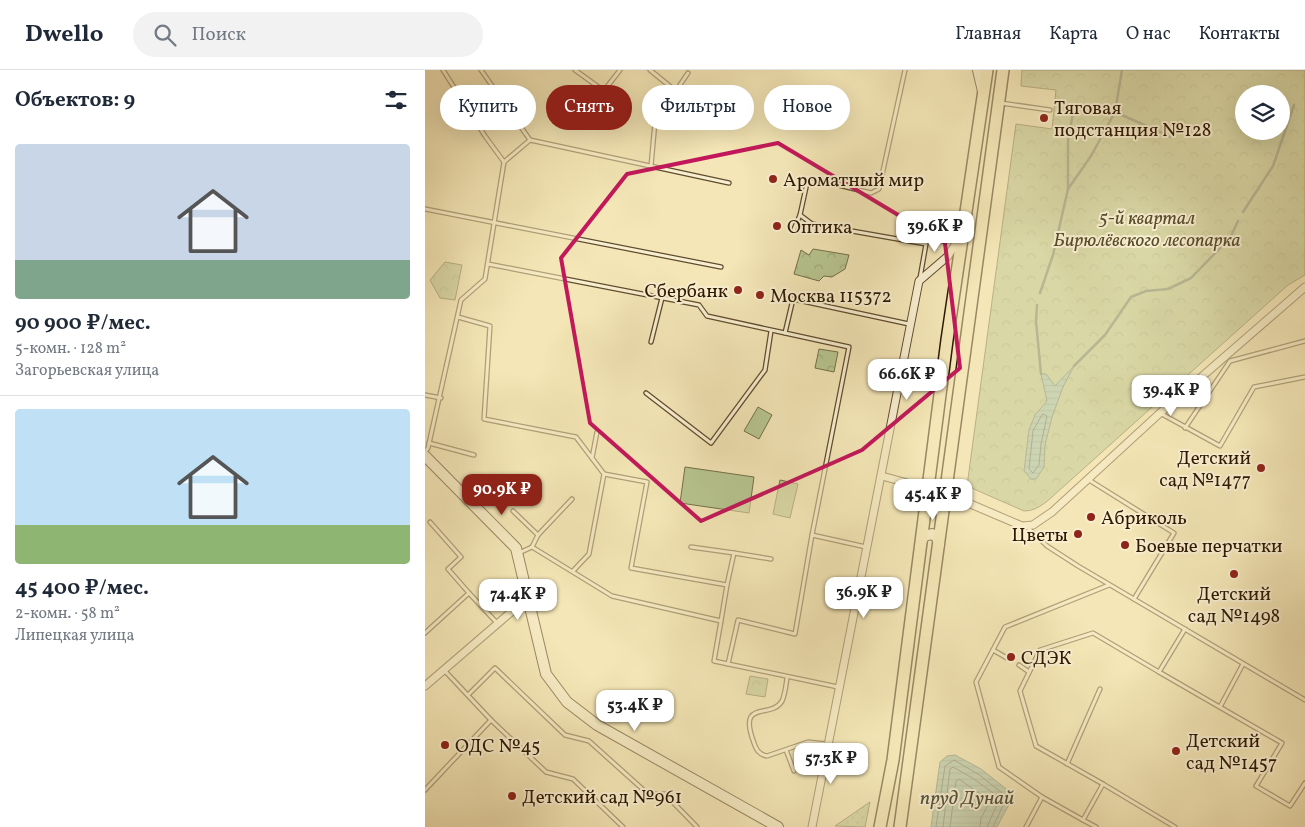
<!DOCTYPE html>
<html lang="ru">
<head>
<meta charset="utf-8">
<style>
  body { margin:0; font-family:Vollkorn,serif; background:#f2f2f3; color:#1f2937; height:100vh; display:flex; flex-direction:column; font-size:19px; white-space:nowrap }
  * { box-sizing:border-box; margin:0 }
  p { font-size:16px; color:#747a83 }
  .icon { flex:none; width:28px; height:28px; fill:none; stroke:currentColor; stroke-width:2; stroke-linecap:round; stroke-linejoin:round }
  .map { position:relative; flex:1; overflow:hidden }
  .sheet { display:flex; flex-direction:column; background:#fff; width:425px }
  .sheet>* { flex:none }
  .top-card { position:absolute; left:15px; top:15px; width:475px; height:45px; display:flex; gap:10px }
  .buttons { position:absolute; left:810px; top:15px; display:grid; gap:10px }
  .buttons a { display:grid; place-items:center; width:55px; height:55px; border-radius:50%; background:#fff; box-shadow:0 5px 20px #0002; font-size:25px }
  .price { position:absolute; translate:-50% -42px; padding:0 11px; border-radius:10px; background:#fff; color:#222; font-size:16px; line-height:32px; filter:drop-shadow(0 1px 2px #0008) }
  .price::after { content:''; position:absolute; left:50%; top:30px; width:15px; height:11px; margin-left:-8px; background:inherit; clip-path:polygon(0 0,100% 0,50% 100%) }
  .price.active { background:#8f2418; color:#fff }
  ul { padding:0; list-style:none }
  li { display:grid; align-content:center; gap:10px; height:265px; padding:0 15px }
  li+li { border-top:1px solid #e0e1e3 }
  li span { display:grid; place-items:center; height:155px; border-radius:5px; color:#555 }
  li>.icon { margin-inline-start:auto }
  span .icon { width:90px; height:90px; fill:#fffc; stroke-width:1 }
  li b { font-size:21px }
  h2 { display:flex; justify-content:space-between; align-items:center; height:60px; padding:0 15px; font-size:21px }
  .chip { padding:0 18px; border-radius:22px; background:#fff; box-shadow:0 5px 20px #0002; font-size:18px; line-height:45px }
  .chip.active { background:#8f2418; color:#fff }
  header { display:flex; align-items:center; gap:30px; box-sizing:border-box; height:70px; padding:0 25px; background:#fff; border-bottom:1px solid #e0e1e3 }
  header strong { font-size:24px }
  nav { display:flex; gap:28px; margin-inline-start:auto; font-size:18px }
  .search { width:350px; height:45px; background:#f2f2f3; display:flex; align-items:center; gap:12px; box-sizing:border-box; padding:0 18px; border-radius:28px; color:#747a83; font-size:19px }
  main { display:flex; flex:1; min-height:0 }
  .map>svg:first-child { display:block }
</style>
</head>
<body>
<header>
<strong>Dwello</strong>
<div class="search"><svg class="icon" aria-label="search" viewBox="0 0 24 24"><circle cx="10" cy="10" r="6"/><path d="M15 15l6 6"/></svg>Поиск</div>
<nav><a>Главная</a><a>Карта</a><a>О нас</a><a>Контакты</a></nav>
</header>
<main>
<section class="sheet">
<h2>Объектов: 9<svg class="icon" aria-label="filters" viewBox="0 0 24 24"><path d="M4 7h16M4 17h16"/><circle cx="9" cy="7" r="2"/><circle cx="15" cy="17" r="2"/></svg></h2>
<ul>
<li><span style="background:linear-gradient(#c9d6e8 75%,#7fa58c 0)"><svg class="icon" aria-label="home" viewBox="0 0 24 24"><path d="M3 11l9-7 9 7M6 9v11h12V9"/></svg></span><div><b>90 900 ₽/мес.</b><p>5-комн. · 128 m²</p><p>Загорьевская улица</p></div></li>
<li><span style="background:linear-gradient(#bfe0f5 75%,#8fb573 0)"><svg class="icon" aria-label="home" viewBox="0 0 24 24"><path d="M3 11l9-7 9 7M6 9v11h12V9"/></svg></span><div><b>45 400 ₽/мес.</b><p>2-комн. · 58 m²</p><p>Липецкая улица</p></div></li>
</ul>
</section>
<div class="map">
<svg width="880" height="757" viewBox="0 0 880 757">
  <defs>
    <pattern id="grass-dots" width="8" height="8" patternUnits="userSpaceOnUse" patternTransform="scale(1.25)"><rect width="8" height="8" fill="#b8c690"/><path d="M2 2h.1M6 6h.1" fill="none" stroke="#9ea97a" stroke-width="1.8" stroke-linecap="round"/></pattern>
    <pattern id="park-crowns" width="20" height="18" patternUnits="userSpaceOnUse" patternTransform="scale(1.25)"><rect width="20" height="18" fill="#b8c690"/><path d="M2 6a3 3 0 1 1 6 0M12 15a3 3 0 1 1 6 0" fill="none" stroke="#9ea97a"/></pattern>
    <pattern id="water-rules" width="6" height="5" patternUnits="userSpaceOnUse" patternTransform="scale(1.25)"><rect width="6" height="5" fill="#9cc0af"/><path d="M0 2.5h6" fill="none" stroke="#87a495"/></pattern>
  </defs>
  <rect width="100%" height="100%" fill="#f4e6b7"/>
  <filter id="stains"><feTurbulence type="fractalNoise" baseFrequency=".004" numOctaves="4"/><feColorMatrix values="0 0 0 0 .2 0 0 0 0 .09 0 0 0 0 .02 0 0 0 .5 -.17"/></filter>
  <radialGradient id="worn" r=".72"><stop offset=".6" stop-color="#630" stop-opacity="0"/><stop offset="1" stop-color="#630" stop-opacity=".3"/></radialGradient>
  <path fill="url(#grass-dots)" stroke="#736f48" d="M445,732l-5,25 -30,-1z"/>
  <g fill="url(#park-crowns)" stroke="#736f48" fill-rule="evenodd">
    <path d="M597,0h283v205l-17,10 -226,203c-12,10 -22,23 -38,23l-57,-25 49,-362 36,5 4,-39 -35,-4zM819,24h37v37h-37z"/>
    <path d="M388,179l36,6 -4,14 -13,8 -8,-1 -5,5 -25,-7 7,-24 8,5z"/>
    <path d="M20,192l17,3 -7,35 -15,-2 -10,-18z"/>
    <path d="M394,279l19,3 -4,20 -19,-4z"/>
    <path d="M325,606l18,3 -3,18 -19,-3z"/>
  </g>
  <g fill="#b8c690" stroke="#736f48">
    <path d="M333,337l14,8 -13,24 -15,-8z"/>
    <path d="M260,397l69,10 -5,36 -69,-10z"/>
    <path d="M355,410l18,4 -8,34 -17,-4z"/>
  </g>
  <g fill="url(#water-rules)" stroke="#707d69">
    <path d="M649,296l-11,21 -11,30 -7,28 -1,22 -8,12h-5l-7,-8 5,-41 6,-15 12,-14 -6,-27h5l9,12z"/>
    <path d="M530,685l26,14 29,23 3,5 -16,30h-66l9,-65 7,-6z"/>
  </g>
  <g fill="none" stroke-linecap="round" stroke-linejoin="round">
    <g stroke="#656c58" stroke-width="1">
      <path d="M618,344l4,2 -6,28 -2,21 -6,8 -4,-4 4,-38z"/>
      <path d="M511,757l9,-61 9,-6 24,14 29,23 -14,30"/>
      <path d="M518,757l7,-58 3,-2 21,12 26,19 -13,29"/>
      <path d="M525,757l6,-46 3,-2 31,22 -9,17 -1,9"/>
    </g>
    <g stroke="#707d69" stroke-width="2.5">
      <path d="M690,42l34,15"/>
      <path d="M729,59l16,8"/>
      <path d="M643,119l23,-33 24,-44 7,-42"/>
      <path d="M818,142l30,-46 21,-61"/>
      <path d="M615,223l13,-38 15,-66v-48l6,-34"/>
      <path d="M612,235l-1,16 5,53"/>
      <path d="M649,296l31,-31 26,-38 15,-6 22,-2 23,-11 39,-40 8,-17"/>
    </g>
    <g stroke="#604c2e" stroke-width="5.5">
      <g id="lane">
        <path d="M56,0l49,70"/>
        <path d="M150,0l29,21"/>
        <path d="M225,0l27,22"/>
        <path d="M480,0l-26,119 -8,4 -49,-12 -15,2 -7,32 12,9 114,20 -6,34"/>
        <path d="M576,33l49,7"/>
        <path d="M153,40l18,-9 24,-31"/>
        <path d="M79,92l26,-22 199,43"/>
        <path d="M226,96l4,-44 33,-49"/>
        <path d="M0,139l296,58"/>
        <path d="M369,159l6,-14"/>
        <path d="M63,194l211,41 8,11 78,17"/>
        <path d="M33,247l32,9 -6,93 92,18 28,37 43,8 -16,86 96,17 -6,36"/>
        <path d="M226,272l11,-44"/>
        <path d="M221,323l65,50 54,-73 6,-39"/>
        <path d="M0,325l16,3"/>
        <path d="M735,343l60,33 34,-59 51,-10"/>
        <path d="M760,358l45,-67 75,-20"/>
        <path d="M4,373l45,12"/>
        <path d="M0,382l3,-4 33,-148 24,-21 19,-117 -19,-26 -42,-66"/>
        <path d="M167,388l5,-26"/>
        <path d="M664,410l85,53 -40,66"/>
        <path d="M88,441l25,24 -6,12"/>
        <path d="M5,452l31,35 -13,12 21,24"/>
        <path d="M602,457l20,19 31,20 227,134"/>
        <path d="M113,465l34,-36"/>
        <path d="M387,465l37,-188 -64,-14 8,-34 116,25"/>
        <path d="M266,477l43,6"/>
        <path d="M94,483l13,-6 80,49 109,25 -7,40 124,26"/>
        <path d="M148,501l16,-17 15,-80"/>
        <path d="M302,515l7,-32 37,6"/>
        <path d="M0,563l44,-40 28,30"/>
        <path d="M568,580l14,8"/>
        <path d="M303,594l10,-44 57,14 17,-99 54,12"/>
        <path d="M594,595l10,7"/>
        <path d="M734,602l123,71 -26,43 34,20 15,-23"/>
        <path d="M362,608c-1,7 -2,17 -5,23 -11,19 -45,-3 -28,42 2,7 6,12 13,13l41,-14 19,2"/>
        <path d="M43,625l27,-27 70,67 24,6 59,53h17l32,33"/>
        <path d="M795,637l23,-43"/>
        <path d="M66,650l55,52 27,7 50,48"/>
        <path d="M361,680l8,21"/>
        <path d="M642,694l33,-75"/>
        <path d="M678,714l-67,-38 -16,-55 20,-41 53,-17 66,39 26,-43"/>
        <path d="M0,720l66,-70 -47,-50"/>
        <path d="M617,727l41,23 20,-36 72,43"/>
        <path d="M658,750l13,7"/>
        <path d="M601,757l16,-30 -43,-30 -23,-85 29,-55 104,-42"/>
      </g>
    </g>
    <g stroke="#604c2e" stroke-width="9">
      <g id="street">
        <path d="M457,406l65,18 75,32 11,-1 19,-13 108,-99 145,-126"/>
        <path d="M0,616l92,-79 12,-4"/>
        <path d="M387,757l107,-546 29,-25 12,-19"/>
      </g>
    </g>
    <g stroke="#2e1800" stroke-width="12">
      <g id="secondary">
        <path d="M553,0l5,21"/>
        <path d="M0,386l91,92 30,126 21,28 30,23 181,102"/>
        <path d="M496,472l3,-6 8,-2 5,3 2,8"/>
      </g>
    </g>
    <g stroke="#2e1800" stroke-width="14">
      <g id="primary">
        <path d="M455,757l13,-67 54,-420 40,-270"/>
        <path d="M475,757l103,-757"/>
      </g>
    </g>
    <use href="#lane" stroke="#f8efd0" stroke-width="3"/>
    <use href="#street" stroke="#f8efd0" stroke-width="7"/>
    <use href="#secondary" stroke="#f8efd0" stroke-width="10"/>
    <use href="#primary" stroke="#f4e6b7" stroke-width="11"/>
  </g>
  <path d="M0 0H880V757H0ZM353,73l167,100 15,125 -98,82 -161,71 -111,-98 -29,-165 66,-84z" fill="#f4e6b7" fill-opacity=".55" fill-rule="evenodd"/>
  <path fill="none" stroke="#c2185b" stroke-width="4" stroke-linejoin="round" d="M353,73l167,100 15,125 -98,82 -161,71 -111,-98 -29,-165 66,-84z"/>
  <g fill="#8f2418" stroke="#f8efd0" stroke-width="2">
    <circle cx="619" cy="48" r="5"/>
    <circle cx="348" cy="109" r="5"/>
    <circle cx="352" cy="156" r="5"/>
    <circle cx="313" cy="220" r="5"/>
    <circle cx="335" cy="225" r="5"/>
    <circle cx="836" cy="398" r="5"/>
    <circle cx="666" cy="447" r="5"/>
    <circle cx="653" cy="464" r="5"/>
    <circle cx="700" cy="475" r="5"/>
    <circle cx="809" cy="504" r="5"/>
    <circle cx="586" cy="587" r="5"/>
    <circle cx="20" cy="675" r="5"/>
    <circle cx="751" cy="681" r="5"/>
    <circle cx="87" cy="726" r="5"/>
  </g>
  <g text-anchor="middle" stroke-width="4" stroke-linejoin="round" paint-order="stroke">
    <g font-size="19" fill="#2e1800" stroke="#f8efd0" text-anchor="start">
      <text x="629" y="44">Тяговая<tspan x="629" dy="22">подстанция №128</tspan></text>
      <text x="358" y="116">Ароматный мир</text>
      <text x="362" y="163">Оптика</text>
      <text x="303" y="227" text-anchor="end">Сбербанк</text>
      <text x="345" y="232">Москва 115372</text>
      <text x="826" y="394" text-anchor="end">Детский<tspan x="826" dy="22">сад №1477</tspan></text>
      <text x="676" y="454">Абриколь</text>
      <text x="643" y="471" text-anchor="end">Цветы</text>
      <text x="710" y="482">Боевые перчатки</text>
      <text x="809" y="530" text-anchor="middle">Детский<tspan x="809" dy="22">сад №1498</tspan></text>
      <text x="596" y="594">СДЭК</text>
      <text x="761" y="677">Детский<tspan x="761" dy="22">сад №1457</tspan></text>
      <text x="30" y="682">ОДС №45</text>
      <text x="97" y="733">Детский сад №961</text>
    </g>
    <g font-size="19" font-style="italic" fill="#574c2b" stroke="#f8efd0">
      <text x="722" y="154">5-й квартал<tspan x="722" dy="22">Бирюлёвского лесопарка</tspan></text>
    </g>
    <g font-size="20" font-style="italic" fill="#54533d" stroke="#f8efd0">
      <text x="542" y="734">пруд Дунай</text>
    </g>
  </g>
  <rect width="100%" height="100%" filter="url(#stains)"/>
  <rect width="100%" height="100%" fill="url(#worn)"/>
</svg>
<div class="buttons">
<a><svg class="icon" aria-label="layers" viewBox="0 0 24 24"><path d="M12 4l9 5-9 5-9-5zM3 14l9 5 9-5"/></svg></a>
</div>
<b class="price" style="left:510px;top:183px">39.6K ₽</b>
<b class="price" style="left:482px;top:331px">66.6K ₽</b>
<b class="price" style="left:746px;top:347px">39.4K ₽</b>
<b class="price active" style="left:77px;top:446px">90.9K ₽</b>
<b class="price" style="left:508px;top:451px">45.4K ₽</b>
<b class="price" style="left:439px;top:549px">36.9K ₽</b>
<b class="price" style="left:93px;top:551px">74.4K ₽</b>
<b class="price" style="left:210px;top:662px">53.4K ₽</b>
<b class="price" style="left:406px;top:715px">57.3K ₽</b>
<div class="top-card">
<a class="chip">Купить</a>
<a class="chip active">Снять</a>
<a class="chip">Фильтры</a>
<a class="chip">Новое</a>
</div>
</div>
</main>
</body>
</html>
